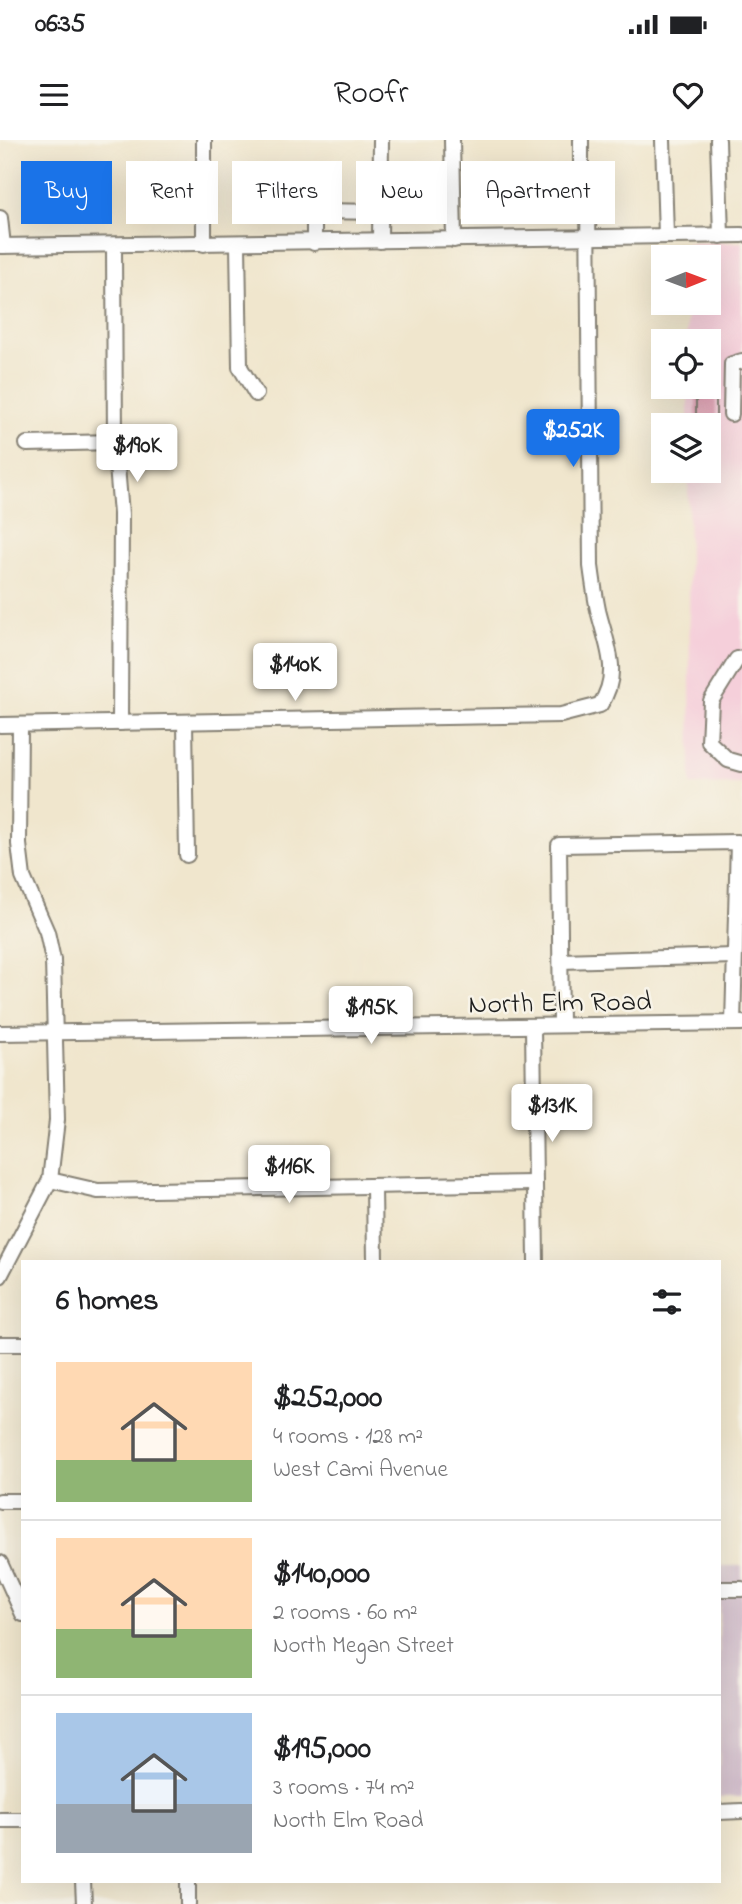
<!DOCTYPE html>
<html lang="en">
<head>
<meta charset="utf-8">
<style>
  body { margin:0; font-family:"Indie Flower",sans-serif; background:#f2f2f2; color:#202124; height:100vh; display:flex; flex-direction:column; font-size:26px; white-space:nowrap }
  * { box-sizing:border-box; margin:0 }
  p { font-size:23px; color:#757577 }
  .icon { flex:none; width:38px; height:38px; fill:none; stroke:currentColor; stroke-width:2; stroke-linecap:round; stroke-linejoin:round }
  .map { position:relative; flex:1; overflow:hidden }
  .details { position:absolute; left:21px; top:1120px; width:700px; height:623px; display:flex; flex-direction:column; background:#fff; border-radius:0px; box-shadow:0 7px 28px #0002 }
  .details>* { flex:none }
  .guide { position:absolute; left:21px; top:21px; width:700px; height:63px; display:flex; gap:14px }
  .needle { width:46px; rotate:89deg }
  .tools { position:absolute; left:651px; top:105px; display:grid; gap:14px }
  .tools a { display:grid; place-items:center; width:70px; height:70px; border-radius:0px; background:#fff; box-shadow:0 7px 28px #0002; font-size:35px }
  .price { position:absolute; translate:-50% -60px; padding:0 16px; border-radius:7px; background:#fff; color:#222; font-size:23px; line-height:46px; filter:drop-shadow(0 2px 4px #0008) }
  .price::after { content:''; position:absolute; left:50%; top:42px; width:21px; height:16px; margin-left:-10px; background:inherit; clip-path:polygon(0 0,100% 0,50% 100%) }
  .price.selected { background:#1a73e8; color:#fff }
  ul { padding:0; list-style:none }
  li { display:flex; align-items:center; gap:21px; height:175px; padding:0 35px }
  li+li { border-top:2px solid #e0e0e0 }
  li span { display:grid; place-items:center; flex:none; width:196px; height:140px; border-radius:0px; color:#555 }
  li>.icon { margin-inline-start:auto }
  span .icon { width:84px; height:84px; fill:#fffc; stroke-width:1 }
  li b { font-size:30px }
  h2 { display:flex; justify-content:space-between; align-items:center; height:84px; padding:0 35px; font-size:30px }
  .tag { padding:0 24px; border-radius:0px; background:#fff; box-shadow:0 7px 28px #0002; font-size:24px; line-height:63px }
  .tag.selected { background:#1a73e8; color:#fff }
  .status { display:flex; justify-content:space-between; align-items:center; height:49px; padding:0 35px; background:#fff; direction:ltr }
  .status svg { height:19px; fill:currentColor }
  header { display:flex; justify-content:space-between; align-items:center; height:91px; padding:0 35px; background:#fff; font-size:32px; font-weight:600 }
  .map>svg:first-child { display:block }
</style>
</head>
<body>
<div class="status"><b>06:35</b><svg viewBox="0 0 49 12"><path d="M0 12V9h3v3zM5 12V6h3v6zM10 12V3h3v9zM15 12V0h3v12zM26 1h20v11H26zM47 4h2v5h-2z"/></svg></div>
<header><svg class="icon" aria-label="menu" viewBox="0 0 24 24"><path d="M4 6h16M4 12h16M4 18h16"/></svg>Roofr<svg class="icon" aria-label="heart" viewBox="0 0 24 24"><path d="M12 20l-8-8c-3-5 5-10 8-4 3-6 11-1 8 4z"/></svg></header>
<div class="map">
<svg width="742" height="1764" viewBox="0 0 742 1764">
  <rect width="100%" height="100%" fill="#f7f3e8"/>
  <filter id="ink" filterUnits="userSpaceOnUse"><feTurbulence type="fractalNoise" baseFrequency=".0143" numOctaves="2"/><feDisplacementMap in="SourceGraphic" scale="14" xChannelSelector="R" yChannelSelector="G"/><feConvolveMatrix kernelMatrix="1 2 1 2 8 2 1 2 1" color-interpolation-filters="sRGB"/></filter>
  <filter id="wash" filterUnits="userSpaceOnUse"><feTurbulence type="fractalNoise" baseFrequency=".00686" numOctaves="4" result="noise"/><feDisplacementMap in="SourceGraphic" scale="28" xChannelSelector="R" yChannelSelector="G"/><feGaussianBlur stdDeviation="1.57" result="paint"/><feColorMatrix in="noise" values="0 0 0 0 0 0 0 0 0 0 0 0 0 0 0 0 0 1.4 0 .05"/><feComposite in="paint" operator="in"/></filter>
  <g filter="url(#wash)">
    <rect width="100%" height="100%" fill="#f0e6cd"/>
    <path fill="#f5cfda" d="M742,102v542l-51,1 -3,-314h21v-46h-21v-38h21v-46h-22v-38h22v-46h-22v-14z"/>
    <rect fill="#d1bdcb" x="719" y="1426" width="23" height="231"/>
    <g id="blocks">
      <rect fill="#e0a0b4" x="696" y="247" width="20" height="38"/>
    </g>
  </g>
  <g filter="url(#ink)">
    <use href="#blocks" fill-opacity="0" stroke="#868174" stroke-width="2"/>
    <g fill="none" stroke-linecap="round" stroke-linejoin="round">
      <g stroke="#868174" stroke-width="18">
        <g id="minor">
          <path d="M204,0v104"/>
          <path d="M452,0l2,100"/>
          <path d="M663,0l3,96"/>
          <path d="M718,0l3,96"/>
          <path d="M0,78l3,28"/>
          <path d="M380,101l1,-101"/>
          <path d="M314,103v-19l5,-13 61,1"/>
          <path d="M238,104l2,123 16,27"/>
          <path d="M114,105l1,197 6,72 -1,209"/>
          <path d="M0,106l742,-11"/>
          <path d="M731,274l1,-50 10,-3"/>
          <path d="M27,304l88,-2"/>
          <path d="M742,518l-5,1 -26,42 -2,41 19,18 14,4"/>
          <path d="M185,582l2,133"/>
          <path d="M0,585l561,-10 39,-10c22,-32 6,-61 -2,-95 -3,-14 -5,-29 -7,-44l-3,-368 -7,-28v-30"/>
          <path d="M561,821l173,-5"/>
          <path d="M561,885l-2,-180 179,-3 -5,181"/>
          <path d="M533,886l3,236"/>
          <path d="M0,893l742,-10"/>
          <path d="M50,1040l48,11 436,-8"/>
          <path d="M374,1046l1,76"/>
          <path d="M0,1136l50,-96 7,-60 -4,-160 -6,-28 -24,-55 -4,-33 1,-119"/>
          <path d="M0,1204h23"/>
          <path d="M0,1361h23"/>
          <path d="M0,1423l23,51"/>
          <path d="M719,1449h23"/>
          <path d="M719,1672l23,-1"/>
          <path d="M0,1680h23"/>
          <path d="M83,1741l1,23"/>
          <path d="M188,1741v23"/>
        </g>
      </g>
      <use href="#minor" stroke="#fff" stroke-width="14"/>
    </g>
  </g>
  <g text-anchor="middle" stroke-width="5" stroke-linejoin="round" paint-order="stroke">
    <g font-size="28" fill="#1c1c1c" stroke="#f7f3e8">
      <text transform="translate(560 861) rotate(-1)" y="10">North Elm Road</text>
    </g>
  </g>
</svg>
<div class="tools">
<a><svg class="needle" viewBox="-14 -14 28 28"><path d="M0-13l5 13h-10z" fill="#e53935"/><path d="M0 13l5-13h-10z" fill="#757577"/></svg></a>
<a><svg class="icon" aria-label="locate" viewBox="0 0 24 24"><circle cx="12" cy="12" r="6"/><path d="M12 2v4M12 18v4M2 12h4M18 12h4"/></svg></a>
<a><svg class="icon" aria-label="layers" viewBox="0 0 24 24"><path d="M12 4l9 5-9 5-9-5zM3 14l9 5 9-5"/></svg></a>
</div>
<b class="price selected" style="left:573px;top:329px">$252K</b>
<b class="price" style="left:137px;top:344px">$190K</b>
<b class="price" style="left:295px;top:563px">$140K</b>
<b class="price" style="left:371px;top:906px">$195K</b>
<b class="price" style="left:552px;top:1004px">$131K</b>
<b class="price" style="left:289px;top:1065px">$116K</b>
<div class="guide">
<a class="tag selected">Buy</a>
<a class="tag">Rent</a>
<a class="tag">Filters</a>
<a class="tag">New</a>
<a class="tag">Apartment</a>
</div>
<section class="details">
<h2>6 homes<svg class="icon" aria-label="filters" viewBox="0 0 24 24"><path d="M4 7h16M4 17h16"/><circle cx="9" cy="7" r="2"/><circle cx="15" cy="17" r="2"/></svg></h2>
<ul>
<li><span style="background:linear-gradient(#ffd9b3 70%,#8fb573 0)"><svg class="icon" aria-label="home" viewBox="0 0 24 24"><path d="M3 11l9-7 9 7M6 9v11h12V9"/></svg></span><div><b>$252,000</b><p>4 rooms · 128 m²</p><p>West Cami Avenue</p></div></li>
<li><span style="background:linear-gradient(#ffd9b3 65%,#8fb573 0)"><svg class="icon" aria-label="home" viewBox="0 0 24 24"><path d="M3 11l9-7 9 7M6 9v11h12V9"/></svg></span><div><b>$140,000</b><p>2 rooms · 60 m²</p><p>North Megan Street</p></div></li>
<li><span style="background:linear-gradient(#a9c7e8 65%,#9aa5b1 0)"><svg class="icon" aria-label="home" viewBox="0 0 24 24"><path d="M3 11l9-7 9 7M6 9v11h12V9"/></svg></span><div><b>$195,000</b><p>3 rooms · 74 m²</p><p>North Elm Road</p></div></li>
</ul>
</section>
</div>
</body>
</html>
